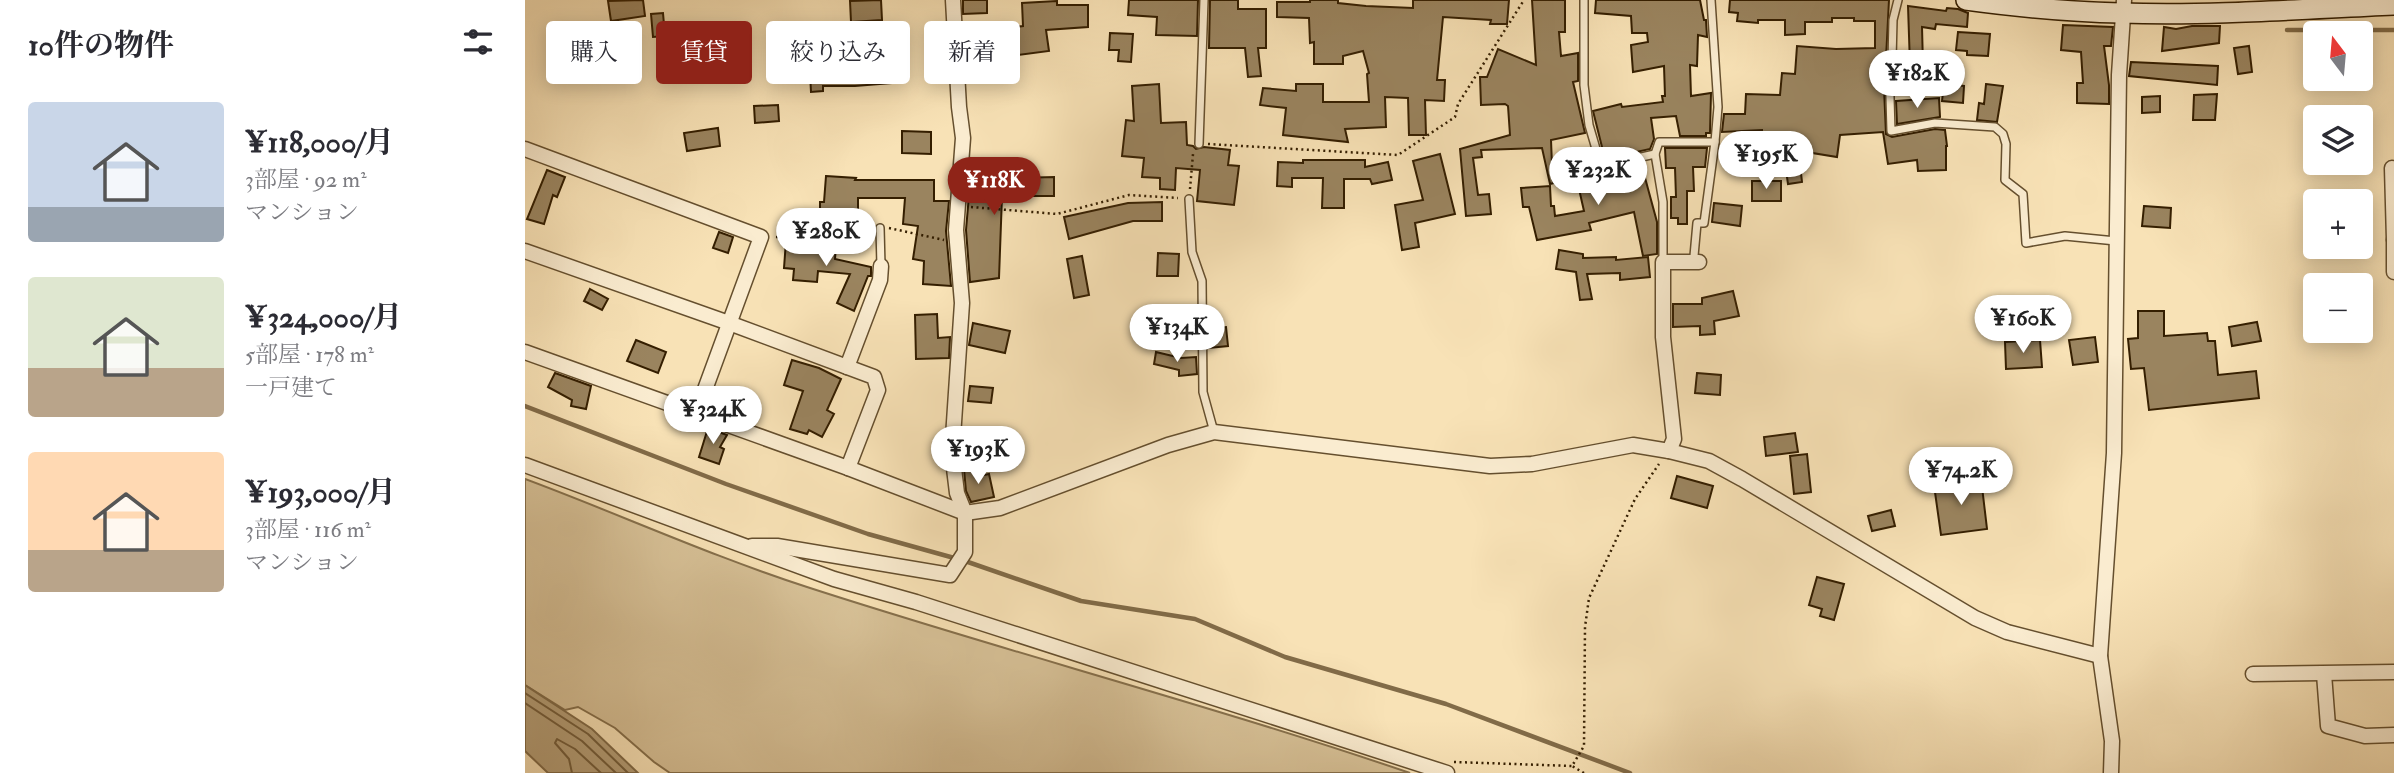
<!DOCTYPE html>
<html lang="ja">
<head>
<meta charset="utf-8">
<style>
  body { margin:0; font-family:"IM FELL Double Pica","Noto Serif JP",serif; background:#f2f2f3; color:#2b2b33; height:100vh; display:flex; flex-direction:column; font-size:26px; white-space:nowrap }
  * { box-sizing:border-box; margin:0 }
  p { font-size:23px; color:#7c7c81 }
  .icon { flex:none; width:38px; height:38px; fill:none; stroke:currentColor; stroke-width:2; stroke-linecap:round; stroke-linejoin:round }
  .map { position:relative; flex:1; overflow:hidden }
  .side { display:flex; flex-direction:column; background:#fff; width:525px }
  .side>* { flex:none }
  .banner { position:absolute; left:21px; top:21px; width:665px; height:63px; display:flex; gap:14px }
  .needle { width:46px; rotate:344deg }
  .tools { position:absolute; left:1778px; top:21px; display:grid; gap:14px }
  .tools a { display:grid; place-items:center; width:70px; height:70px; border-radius:7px; background:#fff; box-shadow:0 4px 18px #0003; font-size:35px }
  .price { position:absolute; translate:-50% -60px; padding:0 16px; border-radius:24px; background:#fff; color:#222; font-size:23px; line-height:46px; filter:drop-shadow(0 2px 4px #0008) }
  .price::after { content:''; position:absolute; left:50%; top:42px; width:21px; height:16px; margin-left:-10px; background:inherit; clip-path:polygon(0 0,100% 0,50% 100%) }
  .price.on { background:#8f2418; color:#fff }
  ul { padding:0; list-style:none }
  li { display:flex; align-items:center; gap:21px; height:175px; padding:0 28px }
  li span { display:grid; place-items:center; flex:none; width:196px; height:140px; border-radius:7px; color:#555 }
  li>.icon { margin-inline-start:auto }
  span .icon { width:84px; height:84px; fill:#fffc; stroke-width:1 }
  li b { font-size:30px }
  h2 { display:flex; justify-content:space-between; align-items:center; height:84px; padding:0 28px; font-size:30px }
  .chip { padding:0 24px; border-radius:7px; background:#fff; box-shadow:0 4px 18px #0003; font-size:24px; line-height:63px }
  .chip.on { background:#8f2418; color:#fff }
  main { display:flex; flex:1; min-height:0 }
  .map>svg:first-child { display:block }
</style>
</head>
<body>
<main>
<section class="side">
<h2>10件の物件<svg class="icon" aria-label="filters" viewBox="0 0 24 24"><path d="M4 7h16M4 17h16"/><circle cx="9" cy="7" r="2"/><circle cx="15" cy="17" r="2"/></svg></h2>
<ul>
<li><span style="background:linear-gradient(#c9d6e8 75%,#9aa5b1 0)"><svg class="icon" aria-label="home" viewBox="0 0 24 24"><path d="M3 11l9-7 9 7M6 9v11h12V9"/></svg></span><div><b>¥118,000/月</b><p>3部屋 · 92 m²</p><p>マンション</p></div></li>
<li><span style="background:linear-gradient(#dfe7d0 65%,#b9a48a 0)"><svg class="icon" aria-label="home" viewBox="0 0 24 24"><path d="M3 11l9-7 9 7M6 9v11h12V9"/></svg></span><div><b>¥324,000/月</b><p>5部屋 · 178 m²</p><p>一戸建て</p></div></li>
<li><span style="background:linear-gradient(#ffd9b3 70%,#b9a48a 0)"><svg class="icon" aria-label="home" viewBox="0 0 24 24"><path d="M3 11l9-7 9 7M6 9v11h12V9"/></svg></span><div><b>¥193,000/月</b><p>3部屋 · 116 m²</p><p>マンション</p></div></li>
</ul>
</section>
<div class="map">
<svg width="1869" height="773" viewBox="0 0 1869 773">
  <rect width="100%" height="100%" fill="#f8e2b6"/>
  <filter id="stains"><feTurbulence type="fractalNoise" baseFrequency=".00286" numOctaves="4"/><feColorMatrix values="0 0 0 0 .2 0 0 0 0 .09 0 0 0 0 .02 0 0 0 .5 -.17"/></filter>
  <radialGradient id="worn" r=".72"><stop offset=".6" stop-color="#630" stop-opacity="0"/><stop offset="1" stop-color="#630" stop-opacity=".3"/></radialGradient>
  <path fill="#d7c197" stroke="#86704c" stroke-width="2" d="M0,479c94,35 186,77 282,108 200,65 404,118 603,186h-740l-16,-11 -39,-34 -37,-21 -13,3 -40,-25z"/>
  <path fill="#b59f78" stroke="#816b48" stroke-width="2" d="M0,685l67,44 46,44h-90l-23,-22z"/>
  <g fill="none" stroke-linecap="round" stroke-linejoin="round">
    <g stroke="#745e3c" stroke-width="2">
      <path d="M0,693l63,41 40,39"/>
      <path d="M0,703l57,38 34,32"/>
      <path d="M47,773l-3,-14 -14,-16 2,-4 18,10 26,24"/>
    </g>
    <g stroke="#816b48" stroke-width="4.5">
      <path d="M1762,30h107"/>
      <path d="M0,406l201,78 142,50 97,27 116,40 114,18 90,38 161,47 184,69"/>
    </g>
  </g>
  <g fill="#9a845f" stroke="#341e00" stroke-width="2">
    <path d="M118,0l2,16 -34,5 -3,-20z"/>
    <path d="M356,0l1,20 -31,2 -1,-21z"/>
    <path d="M438,0h24v13l-24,1z"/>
    <path d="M604,0h69l-1,36 -41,-1 1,-18 -29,-2z"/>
    <path d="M685,0h28v9h28v39h-8l3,28 -13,1 -3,-29h-36z"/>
    <path d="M785,0h28v3l28,3 47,2v-8h96l-2,24h-17l1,-4 -48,-3 -6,63h8l-1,21 -19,-1 1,35h-17l-1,-37 -23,-1 1,30 -41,2 3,13 -65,-7 3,-27 -26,-3 3,-17 33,3v-7h27v18h46l-2,-28 2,-1 -6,-22 -20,5v8h-29v-22l-4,1 -1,-25 -32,-1v-15h33z"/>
    <path d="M1007,0h33v32h-6l2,24 17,-3v28l-5,1 12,51 -34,7 1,25 26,-6 4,17 -32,8 -8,-36 -61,2 1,7 -9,1 5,37 11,-1 2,20 -25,2 -6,-67 50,-14 -2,-29 -3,-2 -24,1 -1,-28h7l11,-28 38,16z"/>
    <path d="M1071,0h104l4,20h2l1,17 -9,-2 -1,31 -7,-1 1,31 20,-3 -1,40h-4v3h-26l-4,-20 -25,2 3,21 -4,10 -45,10 -12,-48 28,-7 1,3 41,-5 -1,-6h3l-1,-30 -31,6 -2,-27 17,-3 -1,-9h-15l-1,-17 -36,-3z"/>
    <path d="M1205,0h159l-3,58 -3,7 3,69 6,3 43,-8 10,1 2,16h-1v24l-28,1 -1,-11 -29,4 -5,-32 -43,3 -3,22 -25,-4 -1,4 -12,-2 3,27 -14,2 -4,-28h-22v-26l-40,2 2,-18h21l1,-20 34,1 2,-22 13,1 2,-28 39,3 39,-1v-27h-21v-3h-22v4h-27v12l-20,1v-15h-27v3l-21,-2 1,-8 -9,-1z"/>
    <path d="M532,1v4h31v22l-42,3 3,21 -38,5 -4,-28 16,-2 -1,-23z"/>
    <path d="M1383,6l38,5 1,-3 11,1 10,4 -1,14 -31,-3 -1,5 -13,-2 1,38h-13z"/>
    <path d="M138,13l2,23 -12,1 -2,-23z"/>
    <path d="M1538,25l50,2 -2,19h-7l5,39v19l-32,-1v-20h6l-2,-31 -20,-2z"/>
    <path d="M1667,26h28l-1,17 -57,8 2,-24 12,2z"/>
    <path d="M1433,32l32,2 -2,22 -21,-1v-4l-11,-1z"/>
    <path d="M585,33l23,1 -2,28 -13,-1 1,-11h-10z"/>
    <path d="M68,39l24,4 -3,26 -25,-3z"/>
    <path d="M1724,46l3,26 -14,2 -4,-26z"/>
    <path d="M482,49l6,22 -28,7 -5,-22z"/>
    <path d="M1606,62l87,4 -1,19 -88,-9z"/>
    <path d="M364,68l2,15 -36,3h-32v5l-12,1 -1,-19z"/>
    <path d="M634,84l2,39 25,-1 1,23 6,1 3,3 8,-2 26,3 -2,15 11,1 -5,39 -37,-4 3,-31 -24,-2 -1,22 -15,-1v-11l-18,-1 2,-19 -22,-2 4,-36 8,1 -2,-35z"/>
    <path d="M1419,84l20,2 -1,17 -21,-2z"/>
    <path d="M1461,84l17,2 -6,36 -20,-2 2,-17 5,1z"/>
    <path d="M1692,94l-2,26h-22l1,-25z"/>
    <path d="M1635,96v16l-18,1v-16z"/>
    <path d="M1414,98l1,19 -43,7 -1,-23z"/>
    <path d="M253,105l1,16 -24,2 -1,-17z"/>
    <path d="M193,128l2,18 -33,5 -3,-18z"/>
    <path d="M377,131l29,1v22l-29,-1z"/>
    <path d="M1140,148h42l-2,19h-12l1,24h-7v33h-9v-6h-7v-21h5l-1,-29h-9z"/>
    <path d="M915,154l15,60 -40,9 4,24 -17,3 -7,-45 28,-5 -10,-39z"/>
    <path d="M778,160h62v7l23,-5 4,18 -20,4 -2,-5h-26v29h-22l1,-30h-31v9l-15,-1 1,-24 25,1z"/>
    <path d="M1116,163l16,59v32l-14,2 -9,-44 -45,11 2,7 -54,10 -8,-33h-6l-2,-19 29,-2 1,20h3l1,10 29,-5 -5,-22 32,-7 -3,-11z"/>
    <path d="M22,170l18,7 -8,20 -4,-2 -9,29 -17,-5z"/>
    <path d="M446,172l45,4v2l38,-1v19h-52l-3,82 -29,4 -4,-52z"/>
    <path d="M301,176l30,2 -1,2h79v21h15l-3,30 5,55 -28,-2 1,-23 -11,-2 5,-33 -15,-2 2,-26h-47v22h-38v-18h4z"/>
    <rect x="1227" y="181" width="29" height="20"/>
    <path d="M637,202v19h-29l-64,18 -5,-22 64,-14z"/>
    <path d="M1189,203l28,3 -2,20 -28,-4z"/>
    <path d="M1619,206l27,2 -1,20 -28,-2z"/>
    <path d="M194,232l14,5 -5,16 -15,-5z"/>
    <path d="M261,241l50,4 -1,14 36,8v9h-3l-14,35 -17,-8 13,-29 -32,-3 -1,11 -24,-2 1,-11 -10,-1z"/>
    <path d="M1034,250l24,4v4l33,-1v3l32,-3 2,20 -30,3v-7l-33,1 5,25 -12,1 -4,-28 -20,-3z"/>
    <path d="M633,253l21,1 -1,22h-21z"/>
    <path d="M557,256l7,39 -15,3 -7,-39z"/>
    <path d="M65,289l18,10 -6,11 -18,-9z"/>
    <path d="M1208,291l6,25 -25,5 1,13 -15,1v-9l-27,1v-23h29v-6z"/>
    <path d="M1613,311h26v25l43,-3 1,8h7l3,34 38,-4 3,27 -110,12 -5,-42 -13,1 -3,-30 10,-1z"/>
    <path d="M412,314l1,24 12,-1 -1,21 -33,1 -1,-44z"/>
    <path d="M1732,322l4,19 -29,5 -3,-19z"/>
    <path d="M448,323l37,8 -5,22 -36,-8z"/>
    <path d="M701,327l2,19 -19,2v-19z"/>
    <path d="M1570,337l3,25 -25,3 -4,-25z"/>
    <path d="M111,340l30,12 -8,21 -31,-12z"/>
    <path d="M1515,340l2,27 -36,2 -1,-27z"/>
    <path d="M631,352l25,6 15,-1 1,17 -18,2v-6l-25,-6z"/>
    <path d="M267,360l27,8 22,11 -14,31 7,4 -12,23 -13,-7 -2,4 -17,-5 13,-38 -19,-6z"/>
    <path d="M30,373l36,13 -5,23 -15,-3 1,-6 -24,-13z"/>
    <path d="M1172,373l24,2 -1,20 -25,-2z"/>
    <path d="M445,386l23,2 -2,15 -23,-2z"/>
    <path d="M183,428l19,7 -7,12 4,2 -5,15 -20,-7z"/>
    <path d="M1270,433l3,19 -32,4 -2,-19z"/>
    <path d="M1282,454l4,38 -17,2 -4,-38z"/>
    <path d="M448,467l2,10 14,-3 5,23 -23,5 -5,-11 -2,-22z"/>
    <path d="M1152,476l36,10 -6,22 -36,-10z"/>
    <path d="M1456,478l6,51 -46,6 -7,-50z"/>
    <path d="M1366,510l4,16 -23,5 -4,-15z"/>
    <path d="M1292,577l27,7 -10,36 -14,-4 2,-7 -13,-4z"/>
  </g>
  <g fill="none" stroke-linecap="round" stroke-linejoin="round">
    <g stroke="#654f2e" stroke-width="10">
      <g id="service">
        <path d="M1059,0v85l5,40 12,41 54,-12"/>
        <path d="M1373,0l-5,20 -1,40 -3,5 2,66 44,-8 60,4 8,7 3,10 -1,36 18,14 3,49 39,-7 51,5"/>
        <path d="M674,144l5,-144"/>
        <path d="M664,199l3,53 10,29 1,111 11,40"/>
        <path d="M355,228l1,38"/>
        <path d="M1169,256l3,-33h7l11,-81"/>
        <path d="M1138,262v-60l-8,-48 4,-12h56l3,-35 -7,-107"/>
      </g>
    </g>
    <g stroke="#654f2e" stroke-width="17">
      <g id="minor">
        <path d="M0,149l236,88 -65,177"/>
        <path d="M1867,168l2,72"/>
        <path d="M1869,240v32"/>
        <path d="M0,251l204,72 145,54 4,13 -30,78"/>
        <path d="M0,352l323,116 117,45 35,-5 168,-63 46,-13 276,34 42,-2 101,-19 36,6 40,10 33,18 233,139 32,14 93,24"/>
        <path d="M322,367l33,-87 1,-14"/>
        <path d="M1144,451l5,-12 -11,-102v-75h36"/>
        <path d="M0,465l309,114 82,23 531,171"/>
        <path d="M227,546h25l173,29 15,-23v-39l-8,-20 -5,-41 10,-149 -6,-73 7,-92 -4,-31 -6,-107"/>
        <path d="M1728,674l141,-2"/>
        <path d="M1799,674l4,52 37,10 29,-1"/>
        <path d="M1586,773l1,-32 -12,-85 14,-203 5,-378 5,-75"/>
      </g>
    </g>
    <g stroke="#341e00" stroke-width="22">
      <path id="secondary" d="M1441,0c52,7 103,12 155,13 91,3 182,-4 273,-8"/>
    </g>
    <g stroke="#341e00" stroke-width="2.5" stroke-dasharray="2 3.5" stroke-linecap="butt">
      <path d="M683,144l190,11 57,-38 3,-13 66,-104"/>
      <path d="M665,189l3,-35"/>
      <path d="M446,207l86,7 72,-19 49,3"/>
      <path d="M364,228l55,12"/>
      <path d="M251,237l52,3 15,-2 25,-10"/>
      <path d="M929,762l118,4"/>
      <path d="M1059,773l-12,-7 12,-20 1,-119 4,-29 46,-99 24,-35"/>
    </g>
    <use href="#service" stroke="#faecd0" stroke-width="7"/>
    <use href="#minor" stroke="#faecd0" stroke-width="14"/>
    <use href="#secondary" stroke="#faecd0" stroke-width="19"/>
  </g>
  <rect width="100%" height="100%" filter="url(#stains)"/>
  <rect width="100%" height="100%" fill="url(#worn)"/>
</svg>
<div class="tools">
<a><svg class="needle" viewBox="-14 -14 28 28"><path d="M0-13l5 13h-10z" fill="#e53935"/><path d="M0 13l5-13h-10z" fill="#7c7c81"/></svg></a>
<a><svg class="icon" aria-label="layers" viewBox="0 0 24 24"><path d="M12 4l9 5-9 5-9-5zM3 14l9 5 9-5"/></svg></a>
<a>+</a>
<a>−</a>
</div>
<b class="price" style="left:1392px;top:110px">¥182K</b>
<b class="price" style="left:1241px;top:191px">¥195K</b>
<b class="price" style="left:1073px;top:207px">¥232K</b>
<b class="price on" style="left:469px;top:217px">¥118K</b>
<b class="price" style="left:301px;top:268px">¥280K</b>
<b class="price" style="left:1498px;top:355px">¥160K</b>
<b class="price" style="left:652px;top:364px">¥134K</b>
<b class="price" style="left:188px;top:446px">¥324K</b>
<b class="price" style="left:453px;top:486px">¥193K</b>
<b class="price" style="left:1436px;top:507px">¥74.2K</b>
<div class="banner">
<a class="chip">購入</a>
<a class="chip on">賃貸</a>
<a class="chip">絞り込み</a>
<a class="chip">新着</a>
</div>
</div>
</main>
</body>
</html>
